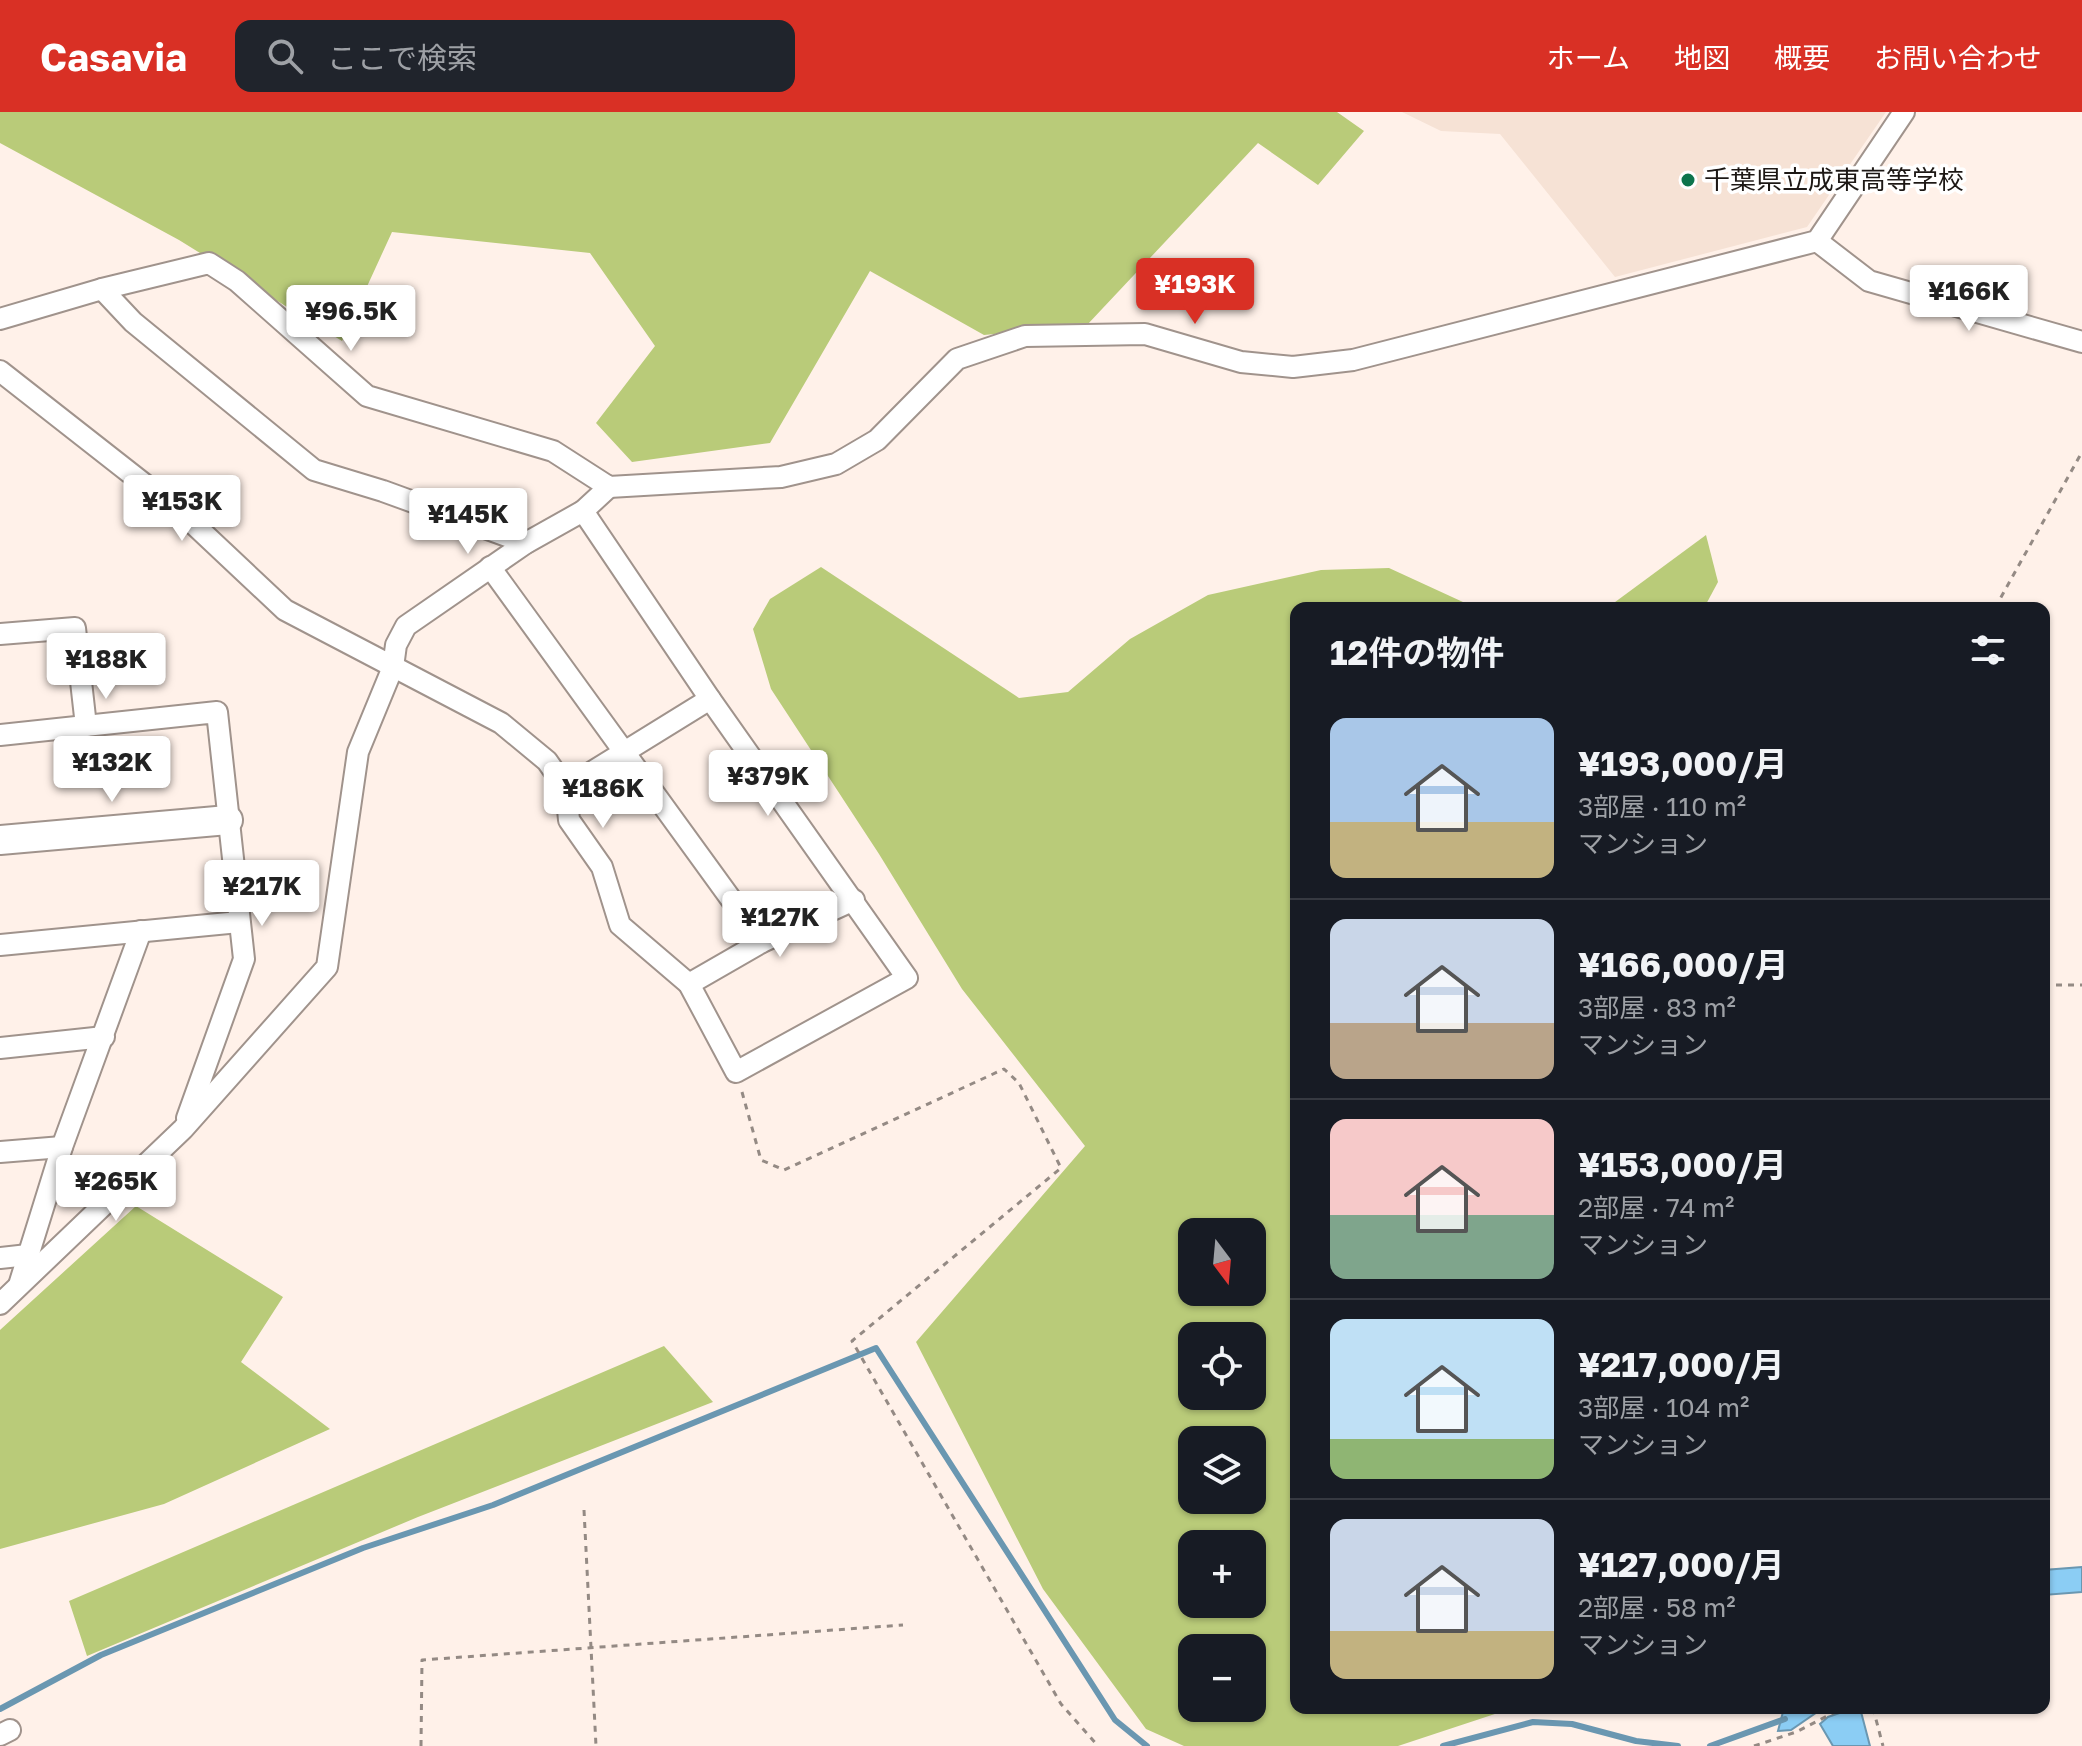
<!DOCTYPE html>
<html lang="ja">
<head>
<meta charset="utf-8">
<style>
  body { margin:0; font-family:"Golos Text","Noto Sans JP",sans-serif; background:#20242c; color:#f1f3f6; height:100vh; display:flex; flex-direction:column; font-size:30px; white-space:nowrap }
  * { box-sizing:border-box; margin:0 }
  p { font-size:26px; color:#9ea1a6 }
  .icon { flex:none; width:44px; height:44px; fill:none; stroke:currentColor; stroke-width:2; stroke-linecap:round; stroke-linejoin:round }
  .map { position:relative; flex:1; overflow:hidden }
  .details { position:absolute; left:1290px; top:490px; width:760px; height:1112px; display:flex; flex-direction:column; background:#171b24; border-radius:16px; box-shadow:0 2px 6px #0004 }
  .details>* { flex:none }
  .needle { width:52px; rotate:164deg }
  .controls { position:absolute; left:1178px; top:1106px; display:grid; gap:16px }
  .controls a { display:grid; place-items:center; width:88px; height:88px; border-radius:16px; background:#171b24; box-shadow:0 2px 6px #0004; font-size:40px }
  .price { position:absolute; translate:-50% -68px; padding:0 18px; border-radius:8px; background:#fff; color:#222; font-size:26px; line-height:52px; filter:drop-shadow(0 2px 4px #0008) }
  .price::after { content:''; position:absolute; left:50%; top:48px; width:24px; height:18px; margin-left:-12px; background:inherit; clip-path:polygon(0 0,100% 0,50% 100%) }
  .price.selected { background:#d93025; color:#fff }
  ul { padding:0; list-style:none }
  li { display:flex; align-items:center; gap:24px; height:200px; padding:0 40px }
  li+li { border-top:2px solid #363941 }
  li span { display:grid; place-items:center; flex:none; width:224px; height:160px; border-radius:16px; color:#555 }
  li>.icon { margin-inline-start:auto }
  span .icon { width:96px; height:96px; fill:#fffc; stroke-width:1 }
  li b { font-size:34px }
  h2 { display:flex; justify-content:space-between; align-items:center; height:96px; padding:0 40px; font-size:34px }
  header { display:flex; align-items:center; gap:48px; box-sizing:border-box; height:112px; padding:0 40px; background:#d93025; color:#fff }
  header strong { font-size:38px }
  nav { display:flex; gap:44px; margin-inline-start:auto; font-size:28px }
  .search { width:560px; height:72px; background:#20242c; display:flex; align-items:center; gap:20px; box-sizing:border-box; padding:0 28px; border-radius:16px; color:#9ea1a6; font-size:30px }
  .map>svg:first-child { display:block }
</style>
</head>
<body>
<header>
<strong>Casavia</strong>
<div class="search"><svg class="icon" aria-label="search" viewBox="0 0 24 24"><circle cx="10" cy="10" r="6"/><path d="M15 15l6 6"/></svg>ここで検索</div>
<nav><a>ホーム</a><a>地図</a><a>概要</a><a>お問い合わせ</a></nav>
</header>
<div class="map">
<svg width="2082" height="1634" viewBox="0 0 2082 1634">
  <rect width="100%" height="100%" fill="#fff1e9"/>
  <path fill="#f6e2d5" d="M1402,0h484l-79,115 -192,50 -115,-143 -59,-3z"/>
  <g fill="#b9cb79" fill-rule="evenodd">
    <path d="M0,0h1337l27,19 -46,54 -60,-42 -171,182 -103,10 -114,-64 -100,172 -138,19 -36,-39 59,-77 -65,-93 -198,-21 -50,109 -163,-101 -179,-97z"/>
    <path d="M1706,423l12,47 -14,26h-97z"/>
    <path d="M821,455l198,131 49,-6 62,-53 78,-44 113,-25 68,-2 87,40h-180v1100h217l-115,38h-214l-38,-17 -103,-140 -127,-247 169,-196 -123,-157 -83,-135 -108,-165 -18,-60 17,-30zM1192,1120h60v60h-60zM1192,1224h60v60h-60zM1192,1328h60v60h-60zM1192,1432h60v60h-60zM1192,1536h60v60h-60z"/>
    <path d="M136,1094l147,91 -42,65 89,67 -166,75 -164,45v-219z"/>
    <path d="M664,1234l49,56 -295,115 -331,139 -18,-55z"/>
  </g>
  <g fill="#8bcdf4" stroke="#6a97b1" stroke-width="2">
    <path d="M2082,1455v25l-38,3v-25z"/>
    <path d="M1784,1596h39l-32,22 -13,1z"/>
    <path d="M1854,1596h6l10,38h-37l-13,-22 8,-7z"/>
  </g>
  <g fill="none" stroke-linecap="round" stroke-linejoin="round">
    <g stroke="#6a97b1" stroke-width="6">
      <path d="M0,1597l101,-54 262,-107 130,-43 383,-157 239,372 32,26"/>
      <path d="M1443,1634l90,-24 39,2 64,17 42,5"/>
      <path d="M1710,1634l75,-27"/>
    </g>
    <g stroke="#a0938c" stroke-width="24">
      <g id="street">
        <path d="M1817,129l52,40 213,61"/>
        <path d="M102,177l31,33 181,148 69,21 143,52"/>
        <path d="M0,207l102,-30 107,-26 28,18 130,115 186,55 56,36 172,-10 55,-13 41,-24 80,-81 68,-23 120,-2 96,28 52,5 60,-7 464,-119 87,-129"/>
        <path d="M0,259l185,145 100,94 216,113 46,38 19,27 3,32 33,47 18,58 69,59 47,88 171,-94 -197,-279 -127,-188"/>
        <path d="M490,455l272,375"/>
        <path d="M0,522l75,-6 11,98"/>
        <path d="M0,623l217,-23 27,247 -57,159"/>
        <path d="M566,676l144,-89"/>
        <path d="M0,833l239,-23"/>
        <path d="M689,872l73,-42 92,-42"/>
        <path d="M0,936l104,-11"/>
        <path d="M0,1040l62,-5"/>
        <path d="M0,1146l28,-3"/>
        <path d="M20,1170l42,-135 79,-216"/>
        <path d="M0,1192l183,-175 144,-162 31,-215 35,-85 3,-22 10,-19 120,-83 57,-32 26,-24"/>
        <path d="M0,1623l10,-5"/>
      </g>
    </g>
    <g stroke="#a0938c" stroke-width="32">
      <path id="secondary" d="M0,728l228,-20"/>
    </g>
    <g stroke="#948a84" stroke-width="3" stroke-dasharray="6 6" stroke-linecap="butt">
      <path d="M1995,496l87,-156"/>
      <path d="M2044,873h38"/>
      <path d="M742,980l19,68 23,10 220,-101 15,14 42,85 -209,173 209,363 37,42"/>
      <path d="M584,1398l12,236"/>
      <path d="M1873,1596l10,38"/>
      <path d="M421,1634l1,-86 481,-35"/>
      <path d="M1754,1634l42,-14 47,-24"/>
    </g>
    <use href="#street" stroke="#fff" stroke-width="20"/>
    <use href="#secondary" stroke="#fff" stroke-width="28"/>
  </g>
  <circle fill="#0d744c" stroke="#fff" stroke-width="3" cx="1688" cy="68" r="8"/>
  <g text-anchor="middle" stroke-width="7" stroke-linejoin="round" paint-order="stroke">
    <g font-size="26" fill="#1d1815" stroke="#fff" text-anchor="start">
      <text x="1704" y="77">千葉県立成東高等学校</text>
    </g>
  </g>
</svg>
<div class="controls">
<a><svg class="needle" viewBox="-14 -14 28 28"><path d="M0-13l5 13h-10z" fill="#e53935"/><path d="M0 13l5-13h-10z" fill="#9ea1a6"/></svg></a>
<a><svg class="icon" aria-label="locate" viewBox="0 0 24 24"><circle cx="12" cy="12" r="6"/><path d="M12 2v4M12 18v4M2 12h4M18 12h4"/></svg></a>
<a><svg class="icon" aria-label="layers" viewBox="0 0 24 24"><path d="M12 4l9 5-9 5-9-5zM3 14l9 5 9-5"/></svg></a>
<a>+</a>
<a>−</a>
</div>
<b class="price selected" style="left:1195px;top:214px">¥193K</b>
<b class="price" style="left:1969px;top:221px">¥166K</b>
<b class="price" style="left:351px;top:241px">¥96.5K</b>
<b class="price" style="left:182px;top:431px">¥153K</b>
<b class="price" style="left:468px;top:444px">¥145K</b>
<b class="price" style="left:106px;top:589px">¥188K</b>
<b class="price" style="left:112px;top:692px">¥132K</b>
<b class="price" style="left:768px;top:706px">¥379K</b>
<b class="price" style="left:603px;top:718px">¥186K</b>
<b class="price" style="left:262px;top:816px">¥217K</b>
<b class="price" style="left:780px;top:847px">¥127K</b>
<b class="price" style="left:116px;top:1111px">¥265K</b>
<section class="details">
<h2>12件の物件<svg class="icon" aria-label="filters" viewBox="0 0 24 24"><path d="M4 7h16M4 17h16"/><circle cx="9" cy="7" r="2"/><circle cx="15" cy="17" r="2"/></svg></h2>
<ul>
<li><span style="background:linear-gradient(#a9c7e8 65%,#c2b280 0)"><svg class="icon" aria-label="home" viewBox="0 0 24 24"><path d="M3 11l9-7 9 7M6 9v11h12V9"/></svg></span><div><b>¥193,000/月</b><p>3部屋 · 110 m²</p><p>マンション</p></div></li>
<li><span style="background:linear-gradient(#c9d6e8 65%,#b9a48a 0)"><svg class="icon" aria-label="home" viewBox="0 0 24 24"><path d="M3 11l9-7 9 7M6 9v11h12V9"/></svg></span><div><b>¥166,000/月</b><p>3部屋 · 83 m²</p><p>マンション</p></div></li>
<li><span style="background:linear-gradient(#f6c9c9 60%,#7fa58c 0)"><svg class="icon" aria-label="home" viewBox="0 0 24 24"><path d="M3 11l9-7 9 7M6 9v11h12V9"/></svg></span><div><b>¥153,000/月</b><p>2部屋 · 74 m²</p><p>マンション</p></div></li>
<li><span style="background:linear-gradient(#bfe0f5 75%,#8fb573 0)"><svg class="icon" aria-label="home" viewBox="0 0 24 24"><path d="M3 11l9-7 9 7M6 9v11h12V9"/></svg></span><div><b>¥217,000/月</b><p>3部屋 · 104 m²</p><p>マンション</p></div></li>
<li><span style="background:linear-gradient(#c9d6e8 70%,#c2b280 0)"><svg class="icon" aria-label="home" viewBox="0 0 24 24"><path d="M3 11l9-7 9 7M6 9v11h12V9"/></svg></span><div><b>¥127,000/月</b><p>2部屋 · 58 m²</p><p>マンション</p></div></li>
</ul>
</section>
</div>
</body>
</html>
